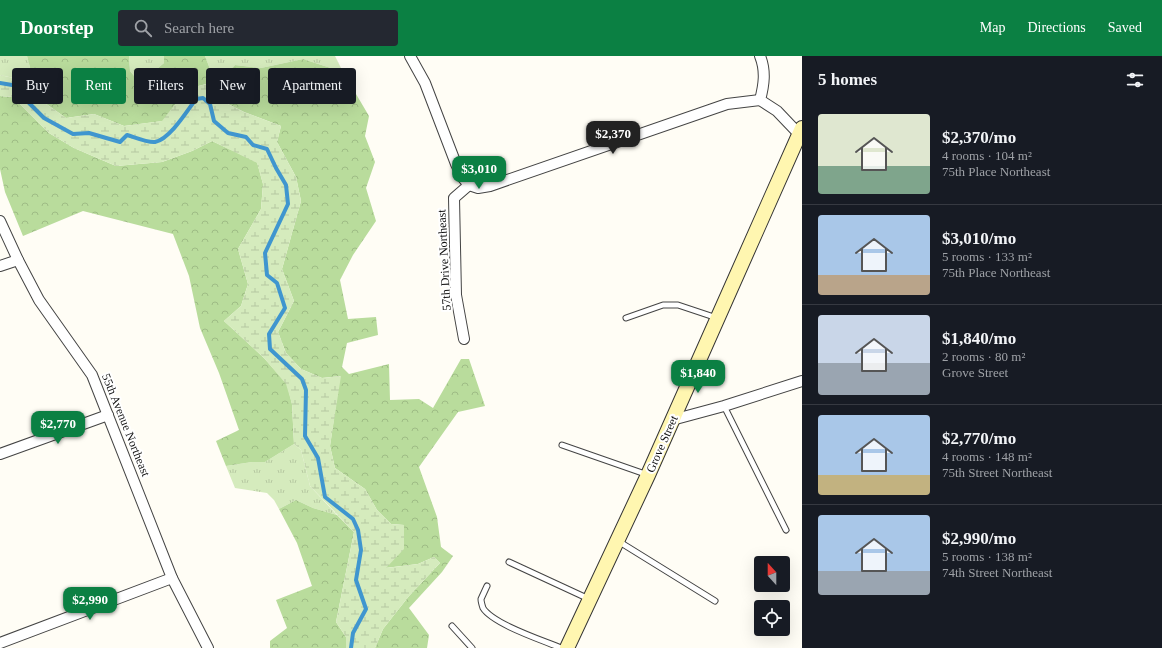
<!DOCTYPE html>
<html lang="en">
<head>
<meta charset="utf-8">
<style>
  body { margin:0; font-family:Georgia,serif; background:#242831; color:#f1f3f6; height:100vh; display:flex; flex-direction:column; font-size:15px; white-space:nowrap }
  * { box-sizing:border-box; margin:0 }
  p { font-size:13px; color:#9ea1a6 }
  .icon { flex:none; width:22px; height:22px; fill:none; stroke:currentColor; stroke-width:2; stroke-linecap:round; stroke-linejoin:round }
  .map { position:relative; flex:1; overflow:hidden }
  .sheet { display:flex; flex-direction:column; background:#171b24; width:360px }
  .sheet>* { flex:none }
  .top-card { position:absolute; left:12px; top:12px; width:380px; height:36px; display:flex; gap:8px }
  .needle { width:26px; rotate:339deg }
  .controls { position:absolute; left:754px; top:500px; display:grid; gap:8px }
  .controls a { display:grid; place-items:center; width:36px; height:36px; border-radius:4px; background:#171b24; box-shadow:0 4px 16px #0002; font-size:20px }
  .price { position:absolute; translate:-50% -34px; padding:0 9px; border-radius:8px; background:#0b8043; color:#fff; font-size:13px; line-height:26px; filter:drop-shadow(0 1px 2px #0008) }
  .price::after { content:''; position:absolute; left:50%; top:24px; width:12px; height:9px; margin-left:-6px; background:inherit; clip-path:polygon(0 0,100% 0,50% 100%) }
  .price.selected { background:#222; color:#fff }
  ul { padding:0; list-style:none }
  li { display:flex; align-items:center; gap:12px; height:100px; padding:0 16px }
  li+li { border-top:1px solid #363941 }
  li span { display:grid; place-items:center; flex:none; width:112px; height:80px; border-radius:4px; color:#555 }
  li>.icon { margin-inline-start:auto }
  span .icon { width:48px; height:48px; fill:#fffc; stroke-width:1 }
  li b { font-size:17px }
  h2 { display:flex; justify-content:space-between; align-items:center; height:48px; padding:0 16px; font-size:17px }
  .pill { padding:0 14px; border-radius:4px; background:#171b24; box-shadow:0 4px 16px #0002; font-size:14px; line-height:36px }
  .pill.selected { background:#0b8043; color:#fff }
  header { display:flex; align-items:center; gap:24px; box-sizing:border-box; height:56px; padding:0 20px; background:#0b8043; color:#fff }
  header strong { font-size:19px }
  nav { display:flex; gap:22px; margin-inline-start:auto; font-size:14px }
  .search { width:280px; height:36px; background:#242831; display:flex; align-items:center; gap:10px; box-sizing:border-box; padding:0 14px; border-radius:4px; color:#9ea1a6; font-size:15px }
  main { display:flex; flex:1; min-height:0 }
  .map>svg:first-child { display:block }
</style>
</head>
<body>
<header>
<strong>Doorstep</strong>
<div class="search"><svg class="icon" aria-label="search" viewBox="0 0 24 24"><circle cx="10" cy="10" r="6"/><path d="M15 15l6 6"/></svg>Search here</div>
<nav><a>Map</a><a>Directions</a><a>Saved</a></nav>
</header>
<main>
<div class="map">
<svg width="802" height="592" viewBox="0 0 802 592">
  <defs>
    <pattern id="grass-tufts" width="24" height="20" patternUnits="userSpaceOnUse"><rect width="24" height="20" fill="#d5ebbd"/><path d="M3 7l-1-3M5 7V3M7 7l1-3M15 17l-1-3M17 17v-4M19 17l1-3" fill="none" stroke="#b6c8a1"/></pattern>
    <pattern id="forest-crowns" width="20" height="18" patternUnits="userSpaceOnUse"><rect width="20" height="18" fill="#b9dc9c"/><path d="M2 6a3 3 0 1 1 6 0M12 15a3 3 0 1 1 6 0" fill="none" stroke="#9ebc85"/></pattern>
    <pattern id="wetland-marsh" width="20" height="14" patternUnits="userSpaceOnUse"><rect width="20" height="14" fill="#d5ebbd"/><path d="M1 5h8M5 5V1M11 12h8M15 12V8" fill="none" stroke="#b6c8a1"/></pattern>
  </defs>
  <rect width="100%" height="100%" fill="#fffdf5"/>
  <g fill="url(#grass-tufts)">
    <path d="M0,0h27l11,42 -20,-19 -18,-4z"/>
    <path d="M129,0h35v7l-24,20 -10,-12z"/>
    <path d="M205,0h130l8,16 -40,-13 -42,9 -26,-3 -8,10 -17,-6z"/>
    <path d="M294,388l7,6 9,36 27,29 -24,-7 -17,-8 -17,9 -5,-9 -7,-7 -32,-5 -9,-22 26,-4h13z"/>
  </g>
  <g fill="url(#forest-crowns)">
    <path d="M27,0h102l1,15 10,12 24,-20v-7h41l5,13 16,6 9,-10 26,3 42,-9 40,13 26,44 -4,20 10,26 -9,26 10,33 -23,34 -13,25 8,39 28,-2 2,18 -31,8 -5,24 7,7 40,-10 1,36 29,-1 14,9 28,-49h8l16,47 -27,6 -39,55 18,50 4,30 12,9 -11,16 -33,36 20,27 -2,13h-52l8,-19 26,-33 31,-33 -6,-6 -16,7 -33,4 19,-43 -13,-1 -14,-14 -12,-21 -30,-21 -5,-22 10,-70 -18,2 -21,-9 -15,-16 -8,-21 16,-31 -12,-32 19,-68 -5,-24 -19,-35 4,-16 -37,-14 -20,-10 -14,-19 -23,6 -24,32 -39,5 -30,-12 -28,4 -28,-20z"/>
    <path d="M0,40l13,1 36,36 25,15 42,18 46,-4 30,-11 20,-10 45,21 6,22 -2,25 -23,40 10,35 -7,22 -17,15 40,37 23,26 5,20 2,40 -29,18h-13l-26,4 -10,-25 23,-11 -20,-57 -19,-45 -11,-52 -16,-42 -90,-23 -60,25 -18,-44 -5,-23z"/>
    <path d="M296,444l17,8 24,7 17,17 -18,90 10,15v11h-76v-7l17,-13 -11,-28 36,-14 -15,-43 -18,-34z"/>
  </g>
  <path fill="url(#wetland-marsh)" d="M0,19l18,4 20,19 28,20 28,-4 30,12 38,-5 25,-32 23,-6 14,19 20,10 37,14 -4,16 19,35 5,24 -19,68 12,32 -16,31 8,21 15,16 21,9 19,-2 -11,70 5,22 30,21 12,21 14,14 13,1v24l-18,19 32,-4 16,-7 6,6 -31,33 -26,33 -8,19h-29v-11l-10,-15 18,-90 -44,-46 -9,-36 -7,-6 -2,-40 -6,-20 -22,-26 -40,-37 17,-15 7,-22 -10,-35 23,-40 2,-25 -6,-21 -45,-22 -20,10 -30,11 -46,4 -42,-18 -25,-15 -36,-36 -13,-1z"/>
  <g fill="none" stroke-linecap="round" stroke-linejoin="round">
    <path stroke="#3f96cf" stroke-width="4" d="M0,27l18,3 11,17 15,15 29,16 16,-1 31,9 7,-7c7,2 21,8 28,7 15,-3 32,-31 41,-43l7,-1 7,6 4,17 14,12 18,4 7,8 14,4 9,19 10,17 2,19 -23,49 2,22 10,8 8,25 -16,26 1,15 32,30 4,11 -1,46 13,22 7,39 28,22 5,11 3,20 -5,30 10,29 -13,24 -2,15"/>
    <g stroke="#444" stroke-width="7">
      <g id="lane">
        <path d="M626,262l37,-13h15l39,13"/>
        <path d="M724,350l62,124"/>
        <path d="M562,389l86,30"/>
        <path d="M618,485l97,60"/>
        <path d="M509,506l80,37"/>
        <path d="M487,530l-6,13c0,3 1,6 2,9 10,16 59,32 78,40"/>
        <path d="M452,570l20,22"/>
      </g>
    </g>
    <g stroke="#444" stroke-width="12">
      <g id="street">
        <path d="M410,0l15,27 31,81 7,14 6,7 -15,13 2,97 8,44"/>
        <path d="M760,0c6,15 4,29 0,44l17,11 22,23"/>
        <path d="M469,129l9,3 12,-2 237,-82 33,-4"/>
        <path d="M0,165l18,39 21,40 53,75 80,203 36,70"/>
        <path d="M0,210l18,-6"/>
        <path d="M672,364l52,-14 78,-25"/>
        <path d="M0,398l108,-39"/>
        <path d="M0,587l172,-65"/>
      </g>
    </g>
    <g stroke="#333" stroke-width="16">
      <path id="secondary" d="M567,592l81,-173 154,-347"/>
    </g>
    <use href="#lane" stroke="#fff" stroke-width="5"/>
    <use href="#street" stroke="#fff" stroke-width="10"/>
    <use href="#secondary" stroke="#fff6b0" stroke-width="14"/>
  </g>
  <g text-anchor="middle" stroke-width="4" stroke-linejoin="round" paint-order="stroke">
    <g font-size="12" fill="#111" stroke="#fff">
      <text transform="translate(444 204) rotate(-93)" y="4">57th Drive Northeast</text>
      <text transform="translate(126 369) rotate(68)" y="4">55th Avenue Northeast</text>
      <text transform="translate(662 388) rotate(-66)" y="4">Grove Street</text>
    </g>
  </g>
</svg>
<div class="controls">
<a><svg class="needle" viewBox="-14 -14 28 28"><path d="M0-13l5 13h-10z" fill="#e53935"/><path d="M0 13l5-13h-10z" fill="#9ea1a6"/></svg></a>
<a><svg class="icon" aria-label="locate" viewBox="0 0 24 24"><circle cx="12" cy="12" r="6"/><path d="M12 2v4M12 18v4M2 12h4M18 12h4"/></svg></a>
</div>
<b class="price selected" style="left:613px;top:99px">$2,370</b>
<b class="price" style="left:479px;top:134px">$3,010</b>
<b class="price" style="left:698px;top:338px">$1,840</b>
<b class="price" style="left:58px;top:389px">$2,770</b>
<b class="price" style="left:90px;top:565px">$2,990</b>
<div class="top-card">
<a class="pill">Buy</a>
<a class="pill selected">Rent</a>
<a class="pill">Filters</a>
<a class="pill">New</a>
<a class="pill">Apartment</a>
</div>
</div>
<section class="sheet">
<h2>5 homes<svg class="icon" aria-label="filters" viewBox="0 0 24 24"><path d="M4 7h16M4 17h16"/><circle cx="9" cy="7" r="2"/><circle cx="15" cy="17" r="2"/></svg></h2>
<ul>
<li><span style="background:linear-gradient(#dfe7d0 65%,#7fa58c 0)"><svg class="icon" aria-label="home" viewBox="0 0 24 24"><path d="M3 11l9-7 9 7M6 9v11h12V9"/></svg></span><div><b>$2,370/mo</b><p>4 rooms · 104 m²</p><p>75th Place Northeast</p></div></li>
<li><span style="background:linear-gradient(#a9c7e8 75%,#b9a48a 0)"><svg class="icon" aria-label="home" viewBox="0 0 24 24"><path d="M3 11l9-7 9 7M6 9v11h12V9"/></svg></span><div><b>$3,010/mo</b><p>5 rooms · 133 m²</p><p>75th Place Northeast</p></div></li>
<li><span style="background:linear-gradient(#c9d6e8 60%,#9aa5b1 0)"><svg class="icon" aria-label="home" viewBox="0 0 24 24"><path d="M3 11l9-7 9 7M6 9v11h12V9"/></svg></span><div><b>$1,840/mo</b><p>2 rooms · 80 m²</p><p>Grove Street</p></div></li>
<li><span style="background:linear-gradient(#a9c7e8 75%,#c2b280 0)"><svg class="icon" aria-label="home" viewBox="0 0 24 24"><path d="M3 11l9-7 9 7M6 9v11h12V9"/></svg></span><div><b>$2,770/mo</b><p>4 rooms · 148 m²</p><p>75th Street Northeast</p></div></li>
<li><span style="background:linear-gradient(#a9c7e8 70%,#9aa5b1 0)"><svg class="icon" aria-label="home" viewBox="0 0 24 24"><path d="M3 11l9-7 9 7M6 9v11h12V9"/></svg></span><div><b>$2,990/mo</b><p>5 rooms · 138 m²</p><p>74th Street Northeast</p></div></li>
</ul>
</section>
</main>
</body>
</html>
